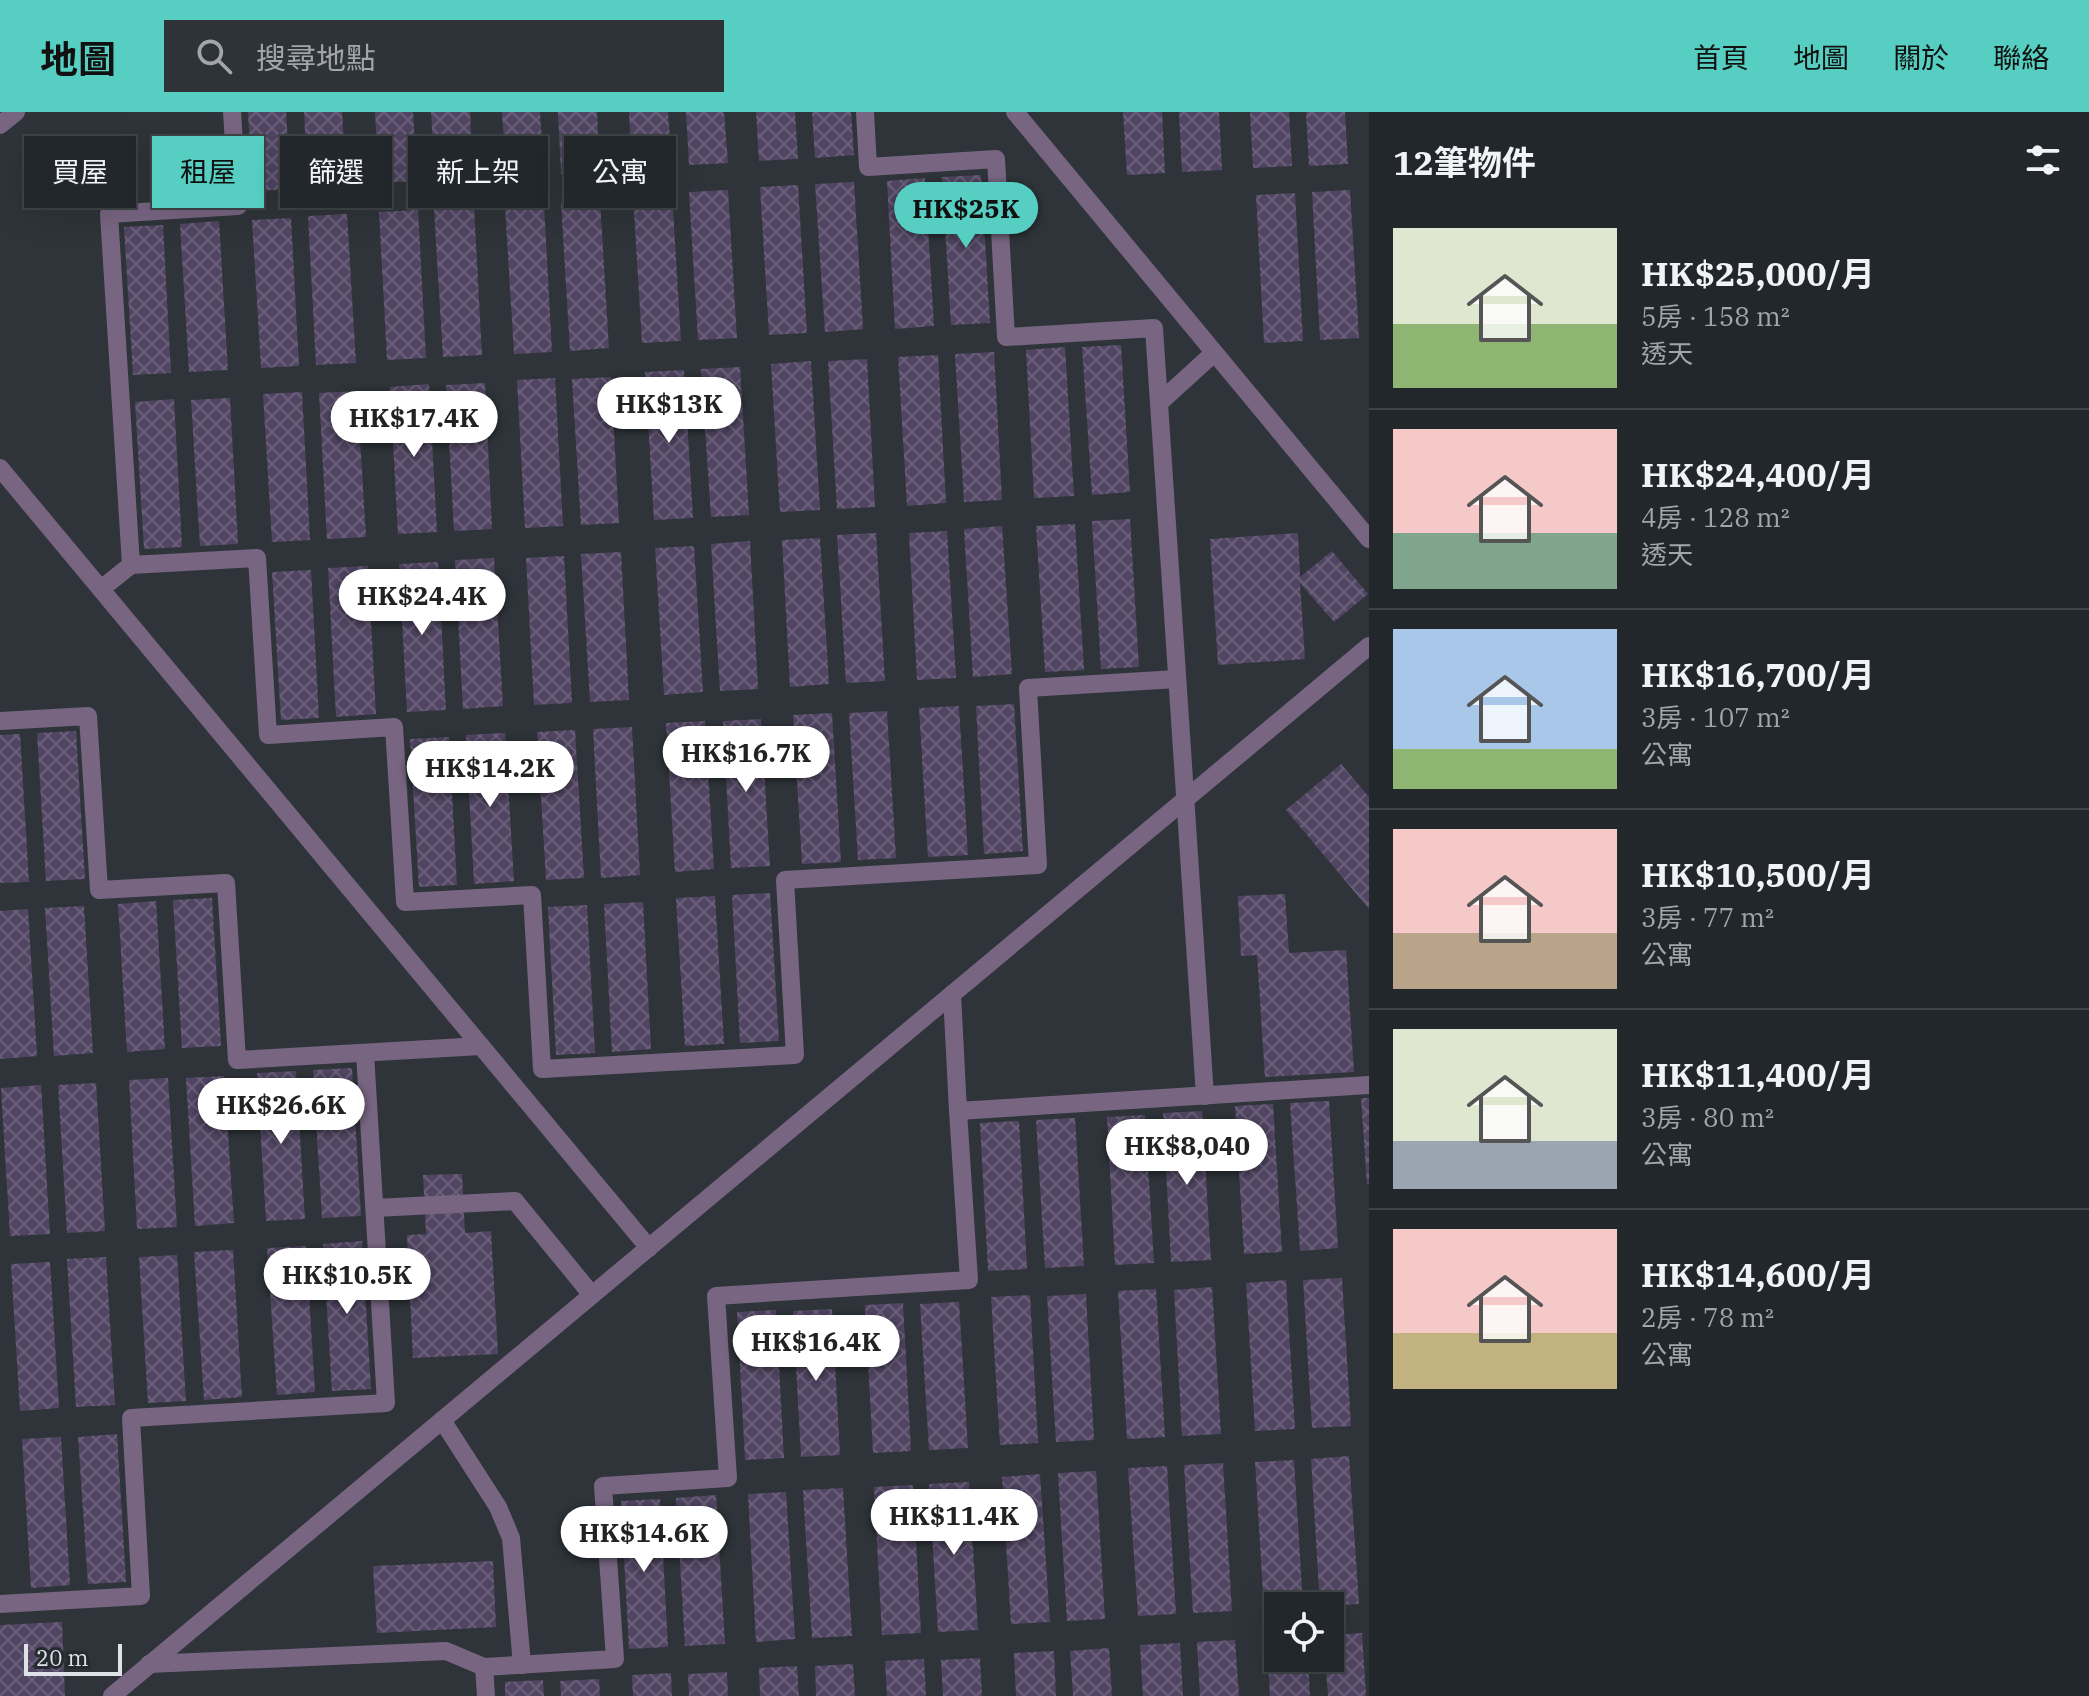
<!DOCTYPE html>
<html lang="zh-TW">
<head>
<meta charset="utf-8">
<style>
  body { margin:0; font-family:"IBM Plex Serif","Noto Sans TC",serif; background:#2e3337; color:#f1f3f6; height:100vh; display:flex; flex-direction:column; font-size:30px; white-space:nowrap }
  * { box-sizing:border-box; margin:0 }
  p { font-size:26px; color:#a2a5a9 }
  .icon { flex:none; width:44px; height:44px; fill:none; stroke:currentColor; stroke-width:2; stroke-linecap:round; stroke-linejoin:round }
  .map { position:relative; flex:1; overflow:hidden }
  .details { display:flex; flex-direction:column; background:#22272b; width:720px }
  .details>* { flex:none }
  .hud { position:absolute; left:24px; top:24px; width:760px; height:72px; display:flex; gap:16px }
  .controls { position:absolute; left:1264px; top:1480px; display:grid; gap:16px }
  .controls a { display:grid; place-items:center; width:80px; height:80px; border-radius:0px; background:#22272b; box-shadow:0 8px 32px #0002,0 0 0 2px #3f4447; font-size:40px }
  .scale { position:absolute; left:24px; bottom:20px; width:98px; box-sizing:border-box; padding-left:8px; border:4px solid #dfe3e7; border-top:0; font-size:22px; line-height:28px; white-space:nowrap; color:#dfe3e7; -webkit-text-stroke:6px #242a2f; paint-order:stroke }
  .price { position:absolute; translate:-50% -68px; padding:0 18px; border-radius:28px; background:#fff; color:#222; font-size:26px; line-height:52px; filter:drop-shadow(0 2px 4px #0008) }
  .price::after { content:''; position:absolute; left:50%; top:48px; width:24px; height:18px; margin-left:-12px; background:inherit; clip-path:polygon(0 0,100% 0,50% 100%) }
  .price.current { background:#56cec2; color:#111 }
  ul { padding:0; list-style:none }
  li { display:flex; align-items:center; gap:24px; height:200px; padding:0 24px }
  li+li { border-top:2px solid #3f4447 }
  li span { display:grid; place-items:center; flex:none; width:224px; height:160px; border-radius:0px; color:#555 }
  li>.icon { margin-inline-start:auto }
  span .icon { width:96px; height:96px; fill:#fffc; stroke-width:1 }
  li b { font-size:34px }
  h2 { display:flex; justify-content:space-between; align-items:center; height:96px; padding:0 24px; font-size:34px }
  .chip { padding:0 28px; border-radius:0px; background:#22272b; box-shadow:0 8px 32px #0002,0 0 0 2px #3f4447; font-size:28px; line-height:72px }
  .chip.current { background:#56cec2; color:#111 }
  header { display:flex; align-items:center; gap:48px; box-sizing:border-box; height:112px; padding:0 40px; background:#56cec2; color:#111 }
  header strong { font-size:38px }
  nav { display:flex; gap:44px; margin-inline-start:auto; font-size:28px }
  .search { width:560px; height:72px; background:#2e3337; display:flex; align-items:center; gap:20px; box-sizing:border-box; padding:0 28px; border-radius:0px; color:#a2a5a9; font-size:30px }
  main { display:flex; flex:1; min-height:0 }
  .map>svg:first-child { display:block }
</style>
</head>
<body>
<header>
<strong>地圖</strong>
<div class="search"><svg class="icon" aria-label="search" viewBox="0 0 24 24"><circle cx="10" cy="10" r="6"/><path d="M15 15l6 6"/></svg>搜尋地點</div>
<nav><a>首頁</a><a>地圖</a><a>關於</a><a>聯絡</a></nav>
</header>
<main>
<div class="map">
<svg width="1369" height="1584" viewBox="0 0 1369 1584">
  <defs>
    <pattern id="building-cross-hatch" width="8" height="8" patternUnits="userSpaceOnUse" patternTransform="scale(2)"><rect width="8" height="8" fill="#514563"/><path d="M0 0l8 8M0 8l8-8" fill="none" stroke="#6a6079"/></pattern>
  </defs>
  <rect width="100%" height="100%" fill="#2e3439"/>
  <g fill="url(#building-cross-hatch)">
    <path d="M248,0h38l5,77 -39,2z"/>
    <path d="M304,0h38l5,73 -39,3z"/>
    <path d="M375,0h38l4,69 -38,2z"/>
    <path d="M431,0h39l3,65 -38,3z"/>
    <path d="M502,0h38l4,62 -38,3z"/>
    <path d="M558,0h39l3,60 -39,2z"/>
    <path d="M629,0h39l4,55 -40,2z"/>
    <path d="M686,0h38l4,51 -39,2z"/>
    <path d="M756,0h39l3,47 -39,2z"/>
    <path d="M812,0h39l3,43 -39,3z"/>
    <path d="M1123,0h39l3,61 -38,2z"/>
    <path d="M1179,0h40l3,58 -40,2z"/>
    <path d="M1250,0h39l3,54 -39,2z"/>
    <path d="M1306,0h39l3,52 -39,2z"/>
    <path d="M981,63l9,148 -39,2 -9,-148z"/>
    <path d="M925,66l9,148 -39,3 -8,-148z"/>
    <path d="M854,70l9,147 -38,3 -10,-148z"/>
    <path d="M798,73l9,148 -38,2 -9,-148z"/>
    <path d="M728,78l9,148 -39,2 -9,-148z"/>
    <path d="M1350,78l9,148 -39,2 -8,-148z"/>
    <path d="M672,81l9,148 -39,2 -9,-148z"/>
    <path d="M1295,81l8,148 -39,2 -8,-148z"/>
    <path d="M600,88l9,148 -39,3 -9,-149z"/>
    <path d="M544,92l8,148 -38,2 -9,-148z"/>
    <path d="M474,95l8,148 -39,2 -9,-148z"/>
    <path d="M418,98l8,148 -39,2 -8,-148z"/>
    <path d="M347,102l9,149 -40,2 -8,-149z"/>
    <path d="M291,106l8,148 -38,2 -9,-148z"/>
    <path d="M219,109l9,149 -39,2 -9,-148z"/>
    <path d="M163,113l8,148 -38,2 -9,-148z"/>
    <path d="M1121,233l9,147 -38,3 -10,-148z"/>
    <path d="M1065,235l9,149 -40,2 -8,-148z"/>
    <path d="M994,240l8,148 -38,2 -9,-148z"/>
    <path d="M938,243l8,148 -39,3 -9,-149z"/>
    <path d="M867,247l8,148 -38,2 -9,-148z"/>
    <path d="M811,249l9,149 -40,2 -9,-148z"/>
    <path d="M740,255l9,148 -38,2 -10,-148z"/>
    <path d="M684,258l9,148 -39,2 -9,-148z"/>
    <path d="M611,265l8,146 -38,2 -9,-146z"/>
    <path d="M555,266l8,148 -38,2 -8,-148z"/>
    <path d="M485,271l7,146 -38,2 -8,-146z"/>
    <path d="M429,272l8,148 -39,2 -8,-147z"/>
    <path d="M357,279l9,146 -39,2 -8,-146z"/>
    <path d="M302,280l8,148 -38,2 -9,-148z"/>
    <path d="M230,286l8,146 -38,2 -9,-146z"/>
    <path d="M174,287l8,148 -38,2 -9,-147z"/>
    <path d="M1130,407l9,148 -38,2 -9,-148z"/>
    <path d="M1075,412l9,146 -39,2 -9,-146z"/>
    <path d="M1002,414l10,148 -39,3 -9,-148z"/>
    <path d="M947,419l9,147 -39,2 -8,-147z"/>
    <path d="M876,421l9,148 -39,2 -9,-148z"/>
    <path d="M1298,421l2,44 32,-26 36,43 -34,28 -34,-39 5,76 -87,6 -8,-126z"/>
    <path d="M820,426l9,146 -39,3 -8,-147z"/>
    <path d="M750,429l8,148 -38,2 -9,-147z"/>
    <path d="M694,434l9,146 -39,3 -9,-147z"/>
    <path d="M621,440l8,148 -39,2 -9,-148z"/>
    <path d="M564,444l8,147 -38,2 -8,-147z"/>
    <path d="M494,446l9,148 -40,3 -8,-149z"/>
    <path d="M438,450l8,148 -39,2 -8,-148z"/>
    <path d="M368,454l8,148 -40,3 -8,-149z"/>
    <path d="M311,458l8,148 -38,2 -9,-148z"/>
    <path d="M1014,592l9,147 -39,3 -8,-148z"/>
    <path d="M959,594l9,149 -40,2 -9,-149z"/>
    <path d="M887,599l9,147 -38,2 -9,-147z"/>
    <path d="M832,601l9,149 -39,2 -9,-149z"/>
    <path d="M761,607l9,147 -39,2 -8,-147z"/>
    <path d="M705,609l9,148 -39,3 -9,-149z"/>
    <path d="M632,615l8,148 -39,3 -8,-149z"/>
    <path d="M575,618l9,148 -38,2 -9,-148z"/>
    <path d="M76,619l9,148 -39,2 -9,-148z"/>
    <path d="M505,621l9,148 -40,3 -8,-149z"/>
    <path d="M20,622l9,148 -29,1v-148z"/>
    <path d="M449,625l8,148 -38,2 -9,-148z"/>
    <path d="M1341,652l28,33v112l-83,-99z"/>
    <path d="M770,781l9,148 -39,2 -8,-148z"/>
    <path d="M1285,782l4,59 57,-3 8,122 -89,5 -8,-122 -16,1 -3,-60z"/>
    <path d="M715,784l9,148 -39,2 -9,-148z"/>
    <path d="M212,786l9,148 -39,2 -9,-148z"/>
    <path d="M156,789l9,148 -38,3 -9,-148z"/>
    <path d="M643,790l8,147 -39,3 -8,-148z"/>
    <path d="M587,793l8,148 -39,2 -8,-148z"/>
    <path d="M84,794l9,147 -39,3 -9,-148z"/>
    <path d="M28,797l9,147 -37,3v-148z"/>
    <path d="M352,956l9,148 -39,2 -9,-148z"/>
    <path d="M296,959l9,148 -39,2 -9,-148z"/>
    <path d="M224,964l10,147 -39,3 -9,-148z"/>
    <path d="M168,966l9,149 -40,2 -8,-149z"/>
    <path d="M96,971l9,148 -38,2 -9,-148z"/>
    <path d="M41,973l9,149 -40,2 -9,-148z"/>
    <path d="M1361,986h8v86h-2z"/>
    <path d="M1329,989l9,147 -38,3 -10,-148z"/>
    <path d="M1273,992l9,148 -38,2 -9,-148z"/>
    <path d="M1202,999l9,149 -40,2 -8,-149z"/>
    <path d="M1145,1003l9,148 -39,2 -8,-148z"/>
    <path d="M1075,1006l9,148 -39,2 -9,-148z"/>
    <path d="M1019,1009l8,148 -39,2 -8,-148z"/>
    <path d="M462,1062l3,59 26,-2 7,123 -85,4 -6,-123 19,-1 -3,-59z"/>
    <path d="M362,1129l9,148 -39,2 -9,-147z"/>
    <path d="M306,1134l9,146 -38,3 -10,-147z"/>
    <path d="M233,1138l9,147 -38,3 -10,-148z"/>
    <path d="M177,1143l9,146 -38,2 -9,-146z"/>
    <path d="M106,1145l9,148 -39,2 -9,-148z"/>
    <path d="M50,1150l9,146 -39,3 -9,-147z"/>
    <path d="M1342,1166l9,148 -39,2 -9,-148z"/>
    <path d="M1286,1168l9,149 -40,2 -9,-148z"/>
    <path d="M1212,1175l9,147 -39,2 -8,-146z"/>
    <path d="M1156,1177l9,148 -38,2 -9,-148z"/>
    <path d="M1086,1182l8,146 -38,2 -9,-146z"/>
    <path d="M1030,1183l8,148 -38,2 -9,-148z"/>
    <path d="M959,1190l9,146 -39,2 -9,-146z"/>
    <path d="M903,1191l8,148 -38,2 -8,-148z"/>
    <path d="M832,1197l8,146 -39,2 -8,-146z"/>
    <path d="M776,1198l8,148 -39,2 -8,-148z"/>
    <path d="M117,1322l9,148 -38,2 -10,-147z"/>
    <path d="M61,1325l9,148 -39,3 -9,-149z"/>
    <path d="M1349,1344l10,148 -39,2 -9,-147z"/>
    <path d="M1294,1348l9,146h-25v3h-14l-9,-147z"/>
    <path d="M1223,1351l9,148 -39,2 -9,-148z"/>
    <path d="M1167,1354l9,148 -38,2 -10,-148z"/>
    <path d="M1096,1359l9,148 -38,2 -9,-148z"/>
    <path d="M1040,1362l10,148 -39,2 -9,-147z"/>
    <path d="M969,1370l9,148 -40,2 -9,-148z"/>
    <path d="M913,1373l8,148 -39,2 -8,-148z"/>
    <path d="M843,1376l9,148 -40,2 -9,-148z"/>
    <path d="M786,1380l9,147 -39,3 -8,-148z"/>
    <path d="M716,1383l9,149 -40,2 -9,-148z"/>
    <path d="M660,1387l8,148 -39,2 -8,-148z"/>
    <path d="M493,1449l3,66 -119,6 -4,-67z"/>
    <path d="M62,1510l3,74h-65v-71z"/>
    <path d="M1362,1521l4,63h-38l-3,-38h5v-23z"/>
    <path d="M1278,1525v21h30l2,38h-40l-3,-58z"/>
    <path d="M1235,1528l4,56h-39l-3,-54z"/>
    <path d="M1180,1531l3,53h-40l-3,-51z"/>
    <path d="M1109,1536l3,48h-39l-3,-45z"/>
    <path d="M1054,1539l2,45h-40l-2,-43z"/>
    <path d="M980,1546l2,38h-39l-2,-36z"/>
    <path d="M924,1547l2,37h-39l-2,-35z"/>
    <path d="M853,1552l2,32h-39l-1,-30z"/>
    <path d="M797,1554l2,30h-39l-1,-28z"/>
    <path d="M727,1560l1,24h-39l-1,-22z"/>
    <path d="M671,1561l1,23h-39l-1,-21z"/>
    <path d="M599,1567l1,17h-39l-1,-15z"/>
    <path d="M543,1568l1,16h-39v-14z"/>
  </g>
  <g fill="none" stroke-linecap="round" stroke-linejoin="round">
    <g stroke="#786582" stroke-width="18">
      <path d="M232,0l6,94 -129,8 22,351 126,-7 11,177 126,-8 11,175 127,-7 10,174 253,-14 -10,-175 253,-15 -10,-177 149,-9"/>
      <path d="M865,0l3,55 128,-8 10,178 148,-9 51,768"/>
      <path d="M1015,0l354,427"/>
      <path d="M0,13l16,-13"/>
      <path d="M1159,291l55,-50"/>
      <path d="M0,356l649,780"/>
      <path d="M101,477l30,-24"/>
      <path d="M0,609l88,-5 11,174 127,-7 11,177 244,-14"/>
      <path d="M952,882l6,117"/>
      <path d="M375,1096l140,-7 77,94"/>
      <path d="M442,1308l56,87 13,31 11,127"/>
      <path d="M0,1492l141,-8 -10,-178 255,-15 -21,-350"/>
      <path d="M149,1552l297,-13 38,16"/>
      <path d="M112,1584l1257,-1050"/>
      <path d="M486,1584l-2,-29 131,-8 -12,-173 125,-8 -12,-182 253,-16 -11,-169 411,-26"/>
    </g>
  </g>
</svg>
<div class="controls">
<a><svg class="icon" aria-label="locate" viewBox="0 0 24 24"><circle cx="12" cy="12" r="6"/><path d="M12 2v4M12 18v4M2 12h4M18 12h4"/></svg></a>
</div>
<div class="scale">20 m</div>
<b class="price current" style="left:966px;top:138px">HK$25K</b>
<b class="price" style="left:669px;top:333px">HK$13K</b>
<b class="price" style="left:414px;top:347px">HK$17.4K</b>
<b class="price" style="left:422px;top:525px">HK$24.4K</b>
<b class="price" style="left:746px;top:682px">HK$16.7K</b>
<b class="price" style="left:490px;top:697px">HK$14.2K</b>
<b class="price" style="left:281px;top:1034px">HK$26.6K</b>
<b class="price" style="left:1187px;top:1075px">HK$8,040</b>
<b class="price" style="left:347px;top:1204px">HK$10.5K</b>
<b class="price" style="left:816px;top:1271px">HK$16.4K</b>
<b class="price" style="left:954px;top:1445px">HK$11.4K</b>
<b class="price" style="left:644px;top:1462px">HK$14.6K</b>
<div class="hud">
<a class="chip">買屋</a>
<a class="chip current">租屋</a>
<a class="chip">篩選</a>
<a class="chip">新上架</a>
<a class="chip">公寓</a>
</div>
</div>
<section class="details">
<h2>12筆物件<svg class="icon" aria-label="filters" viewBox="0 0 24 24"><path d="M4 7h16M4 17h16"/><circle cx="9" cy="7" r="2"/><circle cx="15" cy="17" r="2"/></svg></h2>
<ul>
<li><span style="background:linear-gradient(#dfe7d0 60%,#8fb573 0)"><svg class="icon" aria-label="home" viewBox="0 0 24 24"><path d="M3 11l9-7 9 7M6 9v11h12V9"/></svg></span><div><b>HK$25,000/月</b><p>5房 · 158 m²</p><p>透天</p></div></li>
<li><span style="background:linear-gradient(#f6c9c9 65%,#7fa58c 0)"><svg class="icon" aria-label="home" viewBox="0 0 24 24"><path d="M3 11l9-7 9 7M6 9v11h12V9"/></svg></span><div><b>HK$24,400/月</b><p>4房 · 128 m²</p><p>透天</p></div></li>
<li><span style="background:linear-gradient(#a9c7e8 75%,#8fb573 0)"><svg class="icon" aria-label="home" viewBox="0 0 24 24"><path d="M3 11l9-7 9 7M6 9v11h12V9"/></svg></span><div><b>HK$16,700/月</b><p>3房 · 107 m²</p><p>公寓</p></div></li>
<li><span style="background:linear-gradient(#f6c9c9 65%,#b9a48a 0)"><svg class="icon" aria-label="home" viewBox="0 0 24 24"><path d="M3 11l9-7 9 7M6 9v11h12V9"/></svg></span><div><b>HK$10,500/月</b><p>3房 · 77 m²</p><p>公寓</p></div></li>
<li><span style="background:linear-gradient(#dfe7d0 70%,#9aa5b1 0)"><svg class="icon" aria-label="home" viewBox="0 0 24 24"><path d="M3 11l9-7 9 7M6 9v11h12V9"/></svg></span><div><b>HK$11,400/月</b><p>3房 · 80 m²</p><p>公寓</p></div></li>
<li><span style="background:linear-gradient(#f6c9c9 65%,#c2b280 0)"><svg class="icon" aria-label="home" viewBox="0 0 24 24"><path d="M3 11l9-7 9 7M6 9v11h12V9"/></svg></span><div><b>HK$14,600/月</b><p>2房 · 78 m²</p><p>公寓</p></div></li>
</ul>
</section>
</main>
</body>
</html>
